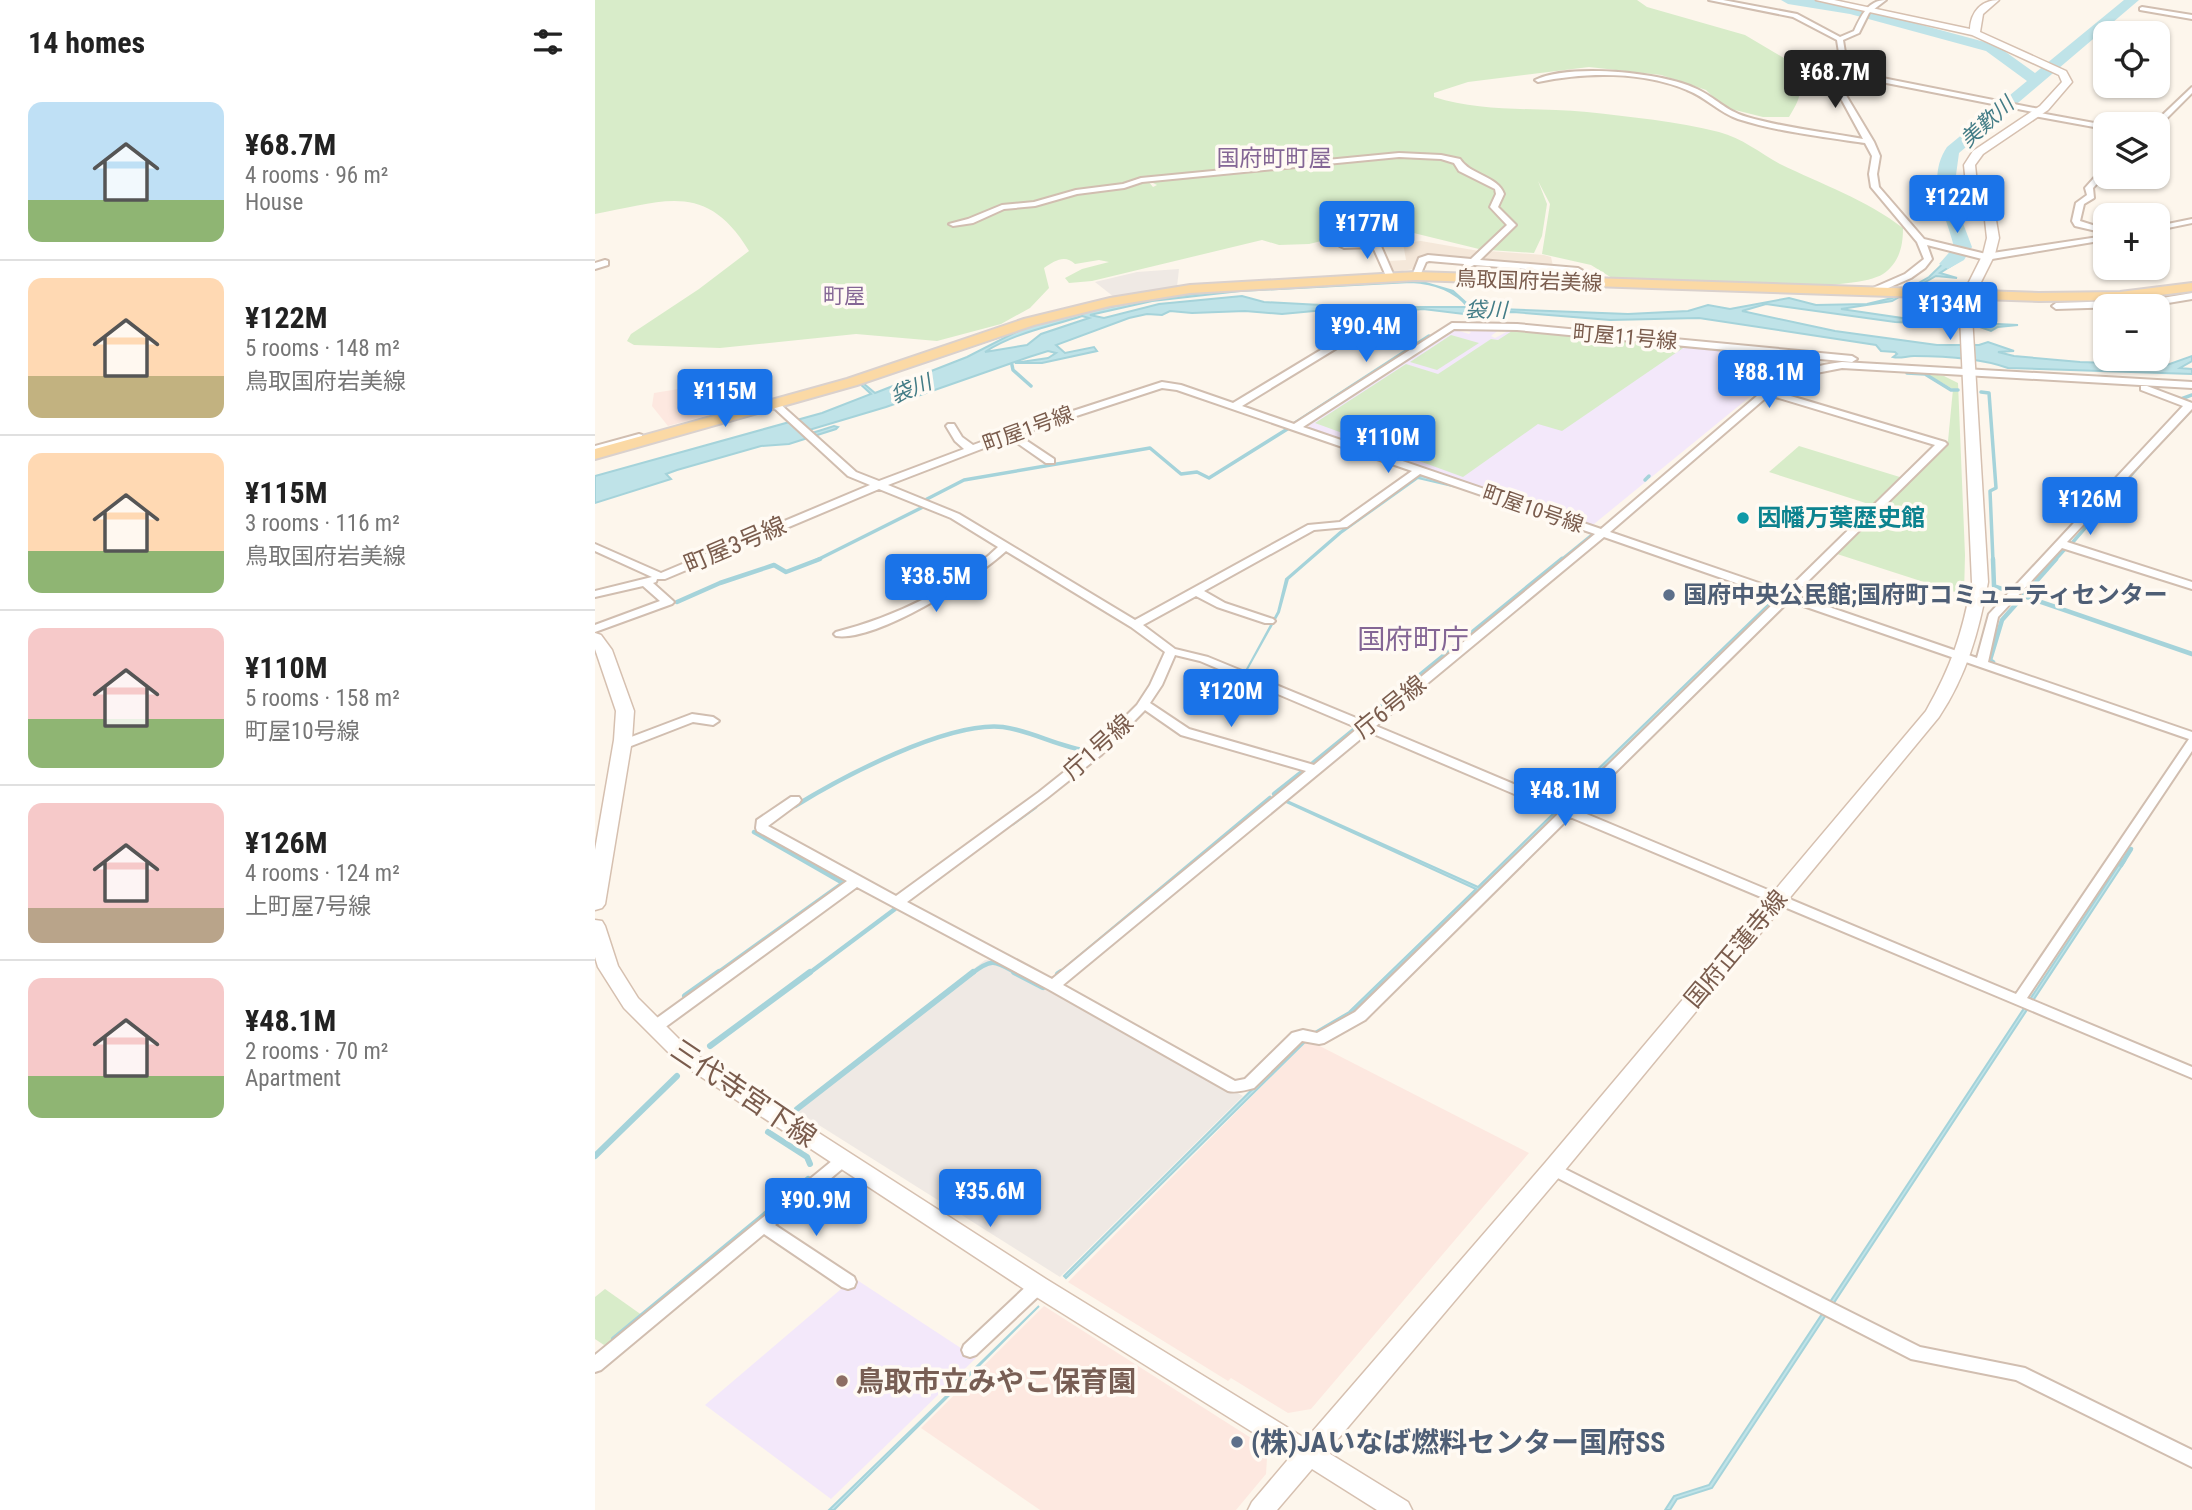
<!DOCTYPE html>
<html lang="en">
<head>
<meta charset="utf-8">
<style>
  body { margin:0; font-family:"Roboto Condensed","Noto Sans JP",sans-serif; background:#f2f2f2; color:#222; height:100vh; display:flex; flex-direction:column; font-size:26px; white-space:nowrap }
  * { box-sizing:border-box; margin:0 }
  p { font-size:23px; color:#767676 }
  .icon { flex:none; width:38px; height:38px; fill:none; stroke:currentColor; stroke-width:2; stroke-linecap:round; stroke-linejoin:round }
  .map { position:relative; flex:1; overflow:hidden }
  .details { display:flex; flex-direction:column; background:#fff; width:595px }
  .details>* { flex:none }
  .controls { position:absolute; left:1498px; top:21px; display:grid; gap:14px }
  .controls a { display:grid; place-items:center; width:77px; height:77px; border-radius:14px; background:#fff; box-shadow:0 2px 5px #0004; font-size:35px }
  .price { position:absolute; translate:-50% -60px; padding:0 16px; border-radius:7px; background:#1a73e8; color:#fff; font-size:23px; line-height:46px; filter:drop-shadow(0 2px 4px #0008) }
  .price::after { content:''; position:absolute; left:50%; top:42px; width:21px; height:16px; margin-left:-10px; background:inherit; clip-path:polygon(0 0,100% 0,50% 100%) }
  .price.on { background:#222; color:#fff }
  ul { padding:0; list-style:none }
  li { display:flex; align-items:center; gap:21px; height:175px; padding:0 28px }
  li+li { border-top:2px solid #e0e0e0 }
  li span { display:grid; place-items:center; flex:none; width:196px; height:140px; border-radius:14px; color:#555 }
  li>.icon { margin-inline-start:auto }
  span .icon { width:84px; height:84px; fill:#fffc; stroke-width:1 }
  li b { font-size:30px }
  h2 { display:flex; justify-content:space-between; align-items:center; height:84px; padding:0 28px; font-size:30px }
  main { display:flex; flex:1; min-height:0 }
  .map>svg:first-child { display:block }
</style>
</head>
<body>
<main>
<section class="details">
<h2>14 homes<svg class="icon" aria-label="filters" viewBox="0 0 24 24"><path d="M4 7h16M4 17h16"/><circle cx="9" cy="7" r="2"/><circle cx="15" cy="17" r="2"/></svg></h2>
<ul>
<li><span style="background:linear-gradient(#bfe0f5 70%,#8fb573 0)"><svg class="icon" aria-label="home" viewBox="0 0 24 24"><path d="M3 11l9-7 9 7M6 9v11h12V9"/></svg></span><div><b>¥68.7M</b><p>4 rooms · 96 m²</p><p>House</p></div></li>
<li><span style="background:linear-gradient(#ffd9b3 70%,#c2b280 0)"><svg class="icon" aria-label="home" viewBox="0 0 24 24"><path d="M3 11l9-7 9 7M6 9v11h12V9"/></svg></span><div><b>¥122M</b><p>5 rooms · 148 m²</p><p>鳥取国府岩美線</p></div></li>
<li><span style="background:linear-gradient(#ffd9b3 70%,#8fb573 0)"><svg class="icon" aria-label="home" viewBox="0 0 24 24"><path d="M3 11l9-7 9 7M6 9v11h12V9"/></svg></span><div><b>¥115M</b><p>3 rooms · 116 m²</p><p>鳥取国府岩美線</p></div></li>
<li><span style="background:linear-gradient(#f6c9c9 65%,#8fb573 0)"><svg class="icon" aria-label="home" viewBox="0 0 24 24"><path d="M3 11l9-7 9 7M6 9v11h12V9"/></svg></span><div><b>¥110M</b><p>5 rooms · 158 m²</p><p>町屋10号線</p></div></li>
<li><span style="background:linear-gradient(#f6c9c9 75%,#b9a48a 0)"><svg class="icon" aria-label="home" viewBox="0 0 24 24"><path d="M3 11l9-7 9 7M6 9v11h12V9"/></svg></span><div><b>¥126M</b><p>4 rooms · 124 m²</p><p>上町屋7号線</p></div></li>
<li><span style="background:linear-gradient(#f6c9c9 70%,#8fb573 0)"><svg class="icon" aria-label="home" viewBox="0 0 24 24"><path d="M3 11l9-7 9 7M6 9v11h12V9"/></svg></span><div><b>¥48.1M</b><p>2 rooms · 70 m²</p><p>Apartment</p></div></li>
</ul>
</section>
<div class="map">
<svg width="1597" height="1510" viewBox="0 0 1597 1510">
  <rect width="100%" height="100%" fill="#fdf6ec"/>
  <g fill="#f5e8da">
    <path d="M826,241l58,10v4l-9,5 -44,-5 -6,2 -7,12 -21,4 -3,-12 17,-1 -3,-17z"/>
    <path d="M894,251l55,4 7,2 2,9 -65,-5 -4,-2z"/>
    <path d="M878,264l100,8 6,5 -7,3 -103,-5v-9z"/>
  </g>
  <g fill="#fde8e0">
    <path d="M108,385l7,9 37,-6 13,14 -92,24 -16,-20 2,-13z"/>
    <path d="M713,1040l221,113 -218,256 -23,4 -57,-35 -3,3 -160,-99z"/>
    <path d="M449,1306l218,139 5,13 -1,16 -30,36h-196l-119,-82z"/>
  </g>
  <g fill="#efe9e4">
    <path d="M584,269l-2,18 -63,10 -19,-15 42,-10z"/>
    <path d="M400,959l248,137 -183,181 -265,-167 190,-150z"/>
  </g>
  <g fill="#f3e8fa">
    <path d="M919,328l287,27 -207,169 -7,1 -277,-96 -3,-7 146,-93 16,5 2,-2 -11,-3h40l-9,7 4,2z"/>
    <path d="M259,1278l122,80 -145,141 -126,-94z"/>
  </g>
  <g fill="#d8ecc9">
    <path d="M0,0h1042l10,7 98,28 49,29c8,27 9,30 -5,53h-26l-40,-10 -17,-17 -45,-15 -72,-8 -121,15 -34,11v4c49,16 103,10 153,15 44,5 89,9 132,20 23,6 41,21 61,32 41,20 87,36 123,64 0,19 -4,35 -20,46 -37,23 -219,6 -271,4l-21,-13 -49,-11 8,-50 -12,-23 9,23 -5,32 -8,17 -45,-3 26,-25 -18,-16 5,-14 -6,-12 -32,-14 -9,-10 -53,-5 -37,6 -225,19 -17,7 -49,6 -47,13 59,-14 37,-4 24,-7 6,7 4,-2 -4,-2 2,-2 -2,-2 244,-23 56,4 8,10 30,14 6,9 -5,14 16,18 -25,25 -98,-24 -76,18 -30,1 -17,-5 -170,41 -23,2 -4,-5 17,-9 27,-7 -10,-2 -24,4c-10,-10 -21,-3 -31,4l5,20 -19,20 -29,16 -64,17 -81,-7 -136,14 -86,-3 -7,-4 4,-7 68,-45 50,-38c-43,-71 -86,-49 -154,-37z"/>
    <path d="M917,331l174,15 -124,85 -24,-7 -75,53 -148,-54 91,-59 32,10 53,-35 7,1z"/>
    <path d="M856,335l28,8 -42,27 -27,-8z"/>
    <path d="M1330,373l19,3 14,7 7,172 -1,40 -130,-42 114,-112 5,-52z"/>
    <path d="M1204,446l104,32 -28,28 -106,-34z"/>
    <path d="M10,1289l41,29 -31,24 -11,3 -9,-6v-42z"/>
  </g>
  <g fill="#bfe3e8" stroke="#a5d3da" stroke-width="2" fill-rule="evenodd">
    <path d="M1362,234h6l5,18 -6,7 -22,14 17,5 -21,-2 -44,25 -51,8 75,11 102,5 -20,2 -7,4 -14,-5 -82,-4 -129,-18 -24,7 93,20 102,14h42l9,-3 26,9 -16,1 16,4 66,6 87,3 25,-9v5l-12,7 12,1v5l-184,-6c-28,-10 -64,-12 -94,-12 -8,0 -14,3 -21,1l4,-3 -2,-2 -14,-1 -5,-6 -177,-27 -89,2 -97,-8 -49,2 -41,-5 -21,2 -77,-1 -43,4 -37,-3 -53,2 -22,-2 -8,4 -15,-1 -18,4 -73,27 9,8 29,-6 3,4 -55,12h-27l33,-5 8,-5 -8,-2 -19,6 -143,50 -77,23 3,3 22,-7 4,1 -2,2 -47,15 -28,2 -84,24 -11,4 5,5 -76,24v-27l227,-63 49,-19 -12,-11c83,-27 165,-60 251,-76 96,-19 205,-25 309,-26l34,10 19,17 156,6 60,-3 20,-6 22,4 59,-11 27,7 51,-1 25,-6 37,-21 30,-29zM816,282c21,1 43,8 57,25h-110l-94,-5 -22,-6 -83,8 -55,14 -14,-3 62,-14 88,-10zM487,316l7,2 -48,16 -14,11 -42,7c29,-19 64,-25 97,-36zM423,331l-51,26 -92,36 -12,-10z"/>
    <path d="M828,476l42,13 -47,-11 -77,55 -53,46 -9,33 -33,59 32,-59 8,-33 54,-47 78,-55z"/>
    <path d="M1178,600l3,1 -210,203 -3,-1z"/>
    <path d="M692,801l191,86 78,-76 3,1 -209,202 -45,28 -239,236 -2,-2 239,-237 46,-27 127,-123 -190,-87z"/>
    <path d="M1527,860l3,1 -413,627 -35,11 -7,11h-5l9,-14 35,-11z"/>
    <path d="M444,1306l-205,204h-5z"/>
  </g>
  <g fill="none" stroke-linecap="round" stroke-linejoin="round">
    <g stroke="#a5d3da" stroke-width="3.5">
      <path d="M417,365l1,5 18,16"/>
      <path d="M1184,370l12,-10"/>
      <path d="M1312,373l18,1 26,16h7"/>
      <path d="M1171,381l5,-4"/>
      <path d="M1386,392l8,1 7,95 -6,3 3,70"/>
      <path d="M1586,399l11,-4"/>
      <path d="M700,423l134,-87"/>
      <path d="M1563,445l34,-36"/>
      <path d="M1050,480l4,-4"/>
      <path d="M332,499l37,-19 186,-32 31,26 16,-2 12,6 80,-50"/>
      <path d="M1477,543l71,-82"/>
      <path d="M220,561l108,-54"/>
      <path d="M965,561l32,-26"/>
      <path d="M1459,561l11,-12"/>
    </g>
    <g stroke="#a5d3da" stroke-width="4.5">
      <path d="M1398,559l1,27 14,5"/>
      <path d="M1429,596l168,58"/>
      <path d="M82,602l43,-19 54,-18 12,7 34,-13"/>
      <path d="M1398,662l-3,-2 12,-40 54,-61"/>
      <path d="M771,719l196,-160"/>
      <path d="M718,763l43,-35"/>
      <path d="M679,794l29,-23"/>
      <path d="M200,806c47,-29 153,-85 208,-79 30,4 57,21 87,24"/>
      <path d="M418,823l22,-16"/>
      <path d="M1526,865l10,-16"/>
      <path d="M121,974l127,-91 -89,-51"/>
      <path d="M213,974l87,-65"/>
      <path d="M376,974c22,-17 24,-13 47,0"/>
      <path d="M464,974l211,-176"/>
    </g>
    <g stroke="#a5d3da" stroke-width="6">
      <path d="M419,972l29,15"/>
      <path d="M463,974l3,-2"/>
      <path d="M90,996l34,-24"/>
      <path d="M115,1046l100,-74"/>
      <path d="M202,1109l176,-137"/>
      <path d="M173,1132l39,25 3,7"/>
      <path d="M0,1156l82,-80"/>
      <path d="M19,1339l194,-160"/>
    </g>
    <path fill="#bfe3e8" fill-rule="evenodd" d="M1186,0h33l37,6 145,39 39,28 89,-73h15l-180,153 -6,44 19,50 -8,13 -16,9 -9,-5 15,-17c-8,-33 -29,-67 -7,-100l80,-66 -41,-30 -136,-37 -62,-10z"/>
    <g stroke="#d1beb0" stroke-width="4">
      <g id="street">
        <path d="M1114,0h14l74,14 43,23 14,-6c7,-15 14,-31 32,-31l-17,13 -10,20 -16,7 3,19 -4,11 197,39 4,2 -3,2 65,12v4l-71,-13 -4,-2 3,-2 -192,-38 -3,8 36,60 6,14 -3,18 2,13 45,52 62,15 119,-18v4l-119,20 -59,-15 5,14 -7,9 -14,10 -39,17h-6v-4l39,-17 19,-15 -7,-17 -46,-55 -2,-13 3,-18 -7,-13c-42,-6 -86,-11 -127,-24 -20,-7 -32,-22 -51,-29 -45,-19 -102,-18 -149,-8l-3,-2c33,-17 128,-8 162,9 19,9 27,21 50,28 38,11 77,15 116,22l-31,-57 8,-23 -3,-19 -44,-23z"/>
        <path d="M1547,7l50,8v4l-52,-9v-2z"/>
        <path d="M1597,87v6l-33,33 -6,-2z"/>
        <path d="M804,153l42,2 19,4c10,16 38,17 44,35l-6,13 18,18 -36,35 98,8 7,4 1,13h-6l-3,-12 -103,-8 -4,2 -2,11 -4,3 -4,-3 4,-14 -35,-3 -3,1 -7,16h-6l-1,-2 7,-18 9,-3 43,4 36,-34 -17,-18 6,-13 -1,-5 -36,-18 -5,-8 -13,-4 -42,-2 -257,25 -18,6 -47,6 -42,12 -31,3 -31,14 -20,3 -4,-2 19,-5 34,-14 32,-3 42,-12 47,-6 18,-6z"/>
        <path d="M1507,169h3v6l-12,13 1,10 -10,6 -4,17 25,8v4l-30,-7 -3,-5 4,-18 11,-8 -2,-7z"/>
        <path d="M1597,219v4l-34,7v-4z"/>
        <path d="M781,242l4,2 14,32 -1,2 -7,-2 -13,-29 -29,1 -4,-2 4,-2z"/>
        <path d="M10,260l3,1v4l-13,4v-6z"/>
        <path d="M1597,293v6l-42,7 -94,3 -4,-3 4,-3 94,-3z"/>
        <path d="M857,323l65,1 335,32 5,3 -5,3 -335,-32 -63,-1 -151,98 298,102 163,-139c24,-17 49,-24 78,-28l350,20v6l-350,-20 -36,7 -32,16 171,51 2,2 -153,151 183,63 12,-44 194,-208 -42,-16v-4h6l45,17v6l-125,133 125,40v7l-130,-41 -64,69 -10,45 204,70v19l-165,247 165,69v11l-622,-261 -205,203 -41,23 -5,1 -17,-3 -48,47c-8,2 -18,5 -26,3l-180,-102 -191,-102 -197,144h-10l-2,-4 2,-4 197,-142 -90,-50 -1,-3 1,-8 34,-23h8l2,3 -2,3 -31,23 128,70 143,-104 54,-43 44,-44 13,-20 15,-33 -34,-25 -125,-76c-30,28 -130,91 -170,85l-2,-2 2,-2c59,-15 118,-43 162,-85l-47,-29 -72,-29 -214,90h-8l-1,3 -3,1 19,17 2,2 -2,2 -77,28v-7l65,-24 -17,-15 -48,11v-6l57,-14 -57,-26v-7l66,29 209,-88 -22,-9 -75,-69v-4h6l77,69 23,9 85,-32 -9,-8 -9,-15 2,-2h6l8,13 11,8 35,-13 154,-50 19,3 52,18 106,-64h6v4l-103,63 52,18zM567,388l15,2 235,81 -72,51 -32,3 -173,95 -176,-106 -71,-29 122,-47 36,25h8v-4l-36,-24zM1174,395l166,50 -150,147 -175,-60zM825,474l175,60 -229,188 -158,-65 -33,-8 -32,-24 53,-29 21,11 48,16h8l2,-2 -2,-2 -48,-16 -21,-12 110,-61 33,-3zM1009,537l175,61 -213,208 -190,-80zM1194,601l400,138 -173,255 -439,-184zM580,655l25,6 158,67 -44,37 -125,-36 -39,-26 12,-18zM550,710l36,25 125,36 -254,208 -145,-77 140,-104 54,-43zM774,732l190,81 -204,199 -38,21 -14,-3 -11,3 -47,46 -10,2 -172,-96z"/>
        <path d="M44,434l3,1v4l-47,13v-6z"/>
        <path d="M97,714l21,3 6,4 -6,4 -20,-3 -67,26 -4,1 -6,-4 2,-3z"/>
        <path d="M248,1154l5,2 3,4 -3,4 -73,61 79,52 2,5 -2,5 -6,2 -6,-2 -78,-53 -163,136 -6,2v-17l243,-199z"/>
        <path d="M958,1163l367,184 105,21 167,82v17l-176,-87 -105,-21 -363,-186 -3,-4 3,-4z"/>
        <path d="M443,1279l6,2 2,5 -2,5 -68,64 -6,2 -6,-2 -2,-5 2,-5 68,-64z"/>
      </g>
    </g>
    <g stroke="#d6c0b0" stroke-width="3">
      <g id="secondary">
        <path d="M1221,0h18l136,29c1,-17 11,-29 29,-29l-16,14 -3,18 86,39 6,11 -24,28 -65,44 -8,11 2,19 19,36 3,18 -4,16 -20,40 -3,22 16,266c-9,49 -21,93 -49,135l-378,458 -234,277 81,50 4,8h-35l-65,-41 -35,41h-29l4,-8 39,-46 -261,-163 -353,-232 -53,-53 -26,-41 -3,-10v-37l7,1 3,5 13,40 20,32 53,53 355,228 260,160 239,-276 381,-452c26,-46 36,-77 46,-129l-12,-266 3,-22 20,-40 4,-16 -2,-18 -19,-36 -2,-19 9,-14 67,-45 22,-24 -3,-7 -87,-40z"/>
        <path d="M0,633l6,2 11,15 22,61 -2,29 -27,164 -3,4 -7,2v-60l19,-110 2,-29 -21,-62z"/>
      </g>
    </g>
    <g stroke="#dad1cd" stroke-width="4">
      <path id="primary" d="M821,272l623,21 81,-1 72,-9v8l-72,9 -81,1 -623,-21 -226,13 -80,13 -76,19 -177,60 -262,74v-10l252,-70 177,-60 86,-21 80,-13z"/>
    </g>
    <use href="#street" fill="#fff" fill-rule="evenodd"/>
    <use href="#secondary" fill="#fff" fill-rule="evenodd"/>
    <use href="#primary" fill="#fbd9a5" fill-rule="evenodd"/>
  </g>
  <circle fill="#0f9aa8" stroke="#fffaf3" stroke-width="2.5" cx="1148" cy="518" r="7"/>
  <g fill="#5c6f8a" stroke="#fffaf3" stroke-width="2.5">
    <circle cx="1074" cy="595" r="7"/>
    <circle cx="642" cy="1442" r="7"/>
  </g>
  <circle fill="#8d6e63" stroke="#fffaf3" stroke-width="2.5" cx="247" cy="1381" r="7"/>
  <g text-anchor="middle" stroke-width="7" stroke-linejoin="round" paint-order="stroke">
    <g font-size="21" font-style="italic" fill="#437c86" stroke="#fffaf3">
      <text transform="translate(1392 122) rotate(-42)" y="7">美歎川</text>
      <text transform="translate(891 310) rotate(1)" y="7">袋川</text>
      <text transform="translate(316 389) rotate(-22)" y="7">袋川</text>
    </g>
    <g font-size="21" fill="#7a5c4d" stroke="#fffaf3">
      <text transform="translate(934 281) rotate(2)" y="7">鳥取国府岩美線</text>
      <text transform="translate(1030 337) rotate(5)" y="7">町屋11号線</text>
      <text transform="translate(433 429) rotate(-20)" y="7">町屋1号線</text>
      <text transform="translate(938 509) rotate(19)" y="7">町屋10号線</text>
    </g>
    <g font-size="21" fill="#846695" stroke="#fffaf3">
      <text x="249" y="303">町屋</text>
    </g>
    <g font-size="23" fill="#846695" stroke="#fffaf3">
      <text x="679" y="166">国府町町屋</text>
    </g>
    <g font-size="24" font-weight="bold" fill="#0d838f" stroke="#fffaf3" text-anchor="start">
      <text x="1162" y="526">因幡万葉歴史館</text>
    </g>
    <g font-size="24" fill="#7a5c4d" stroke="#fffaf3">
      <text transform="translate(140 545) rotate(-23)" y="8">町屋3号線</text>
      <text transform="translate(795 707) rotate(-39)" y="8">庁6号線</text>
      <text transform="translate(503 747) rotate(-42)" y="8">庁1号線</text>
      <text transform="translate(1141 949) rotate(-50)" y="8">国府正蓮寺線</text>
    </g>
    <g font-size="24" font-weight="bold" fill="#4e5e75" stroke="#fffaf3" text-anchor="start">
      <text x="1088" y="603">国府中央公民館;国府町コミュニティセンター</text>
    </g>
    <g font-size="28" fill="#846695" stroke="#fffaf3">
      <text x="818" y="649">国府町庁</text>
    </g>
    <g font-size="28" fill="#7a5c4d" stroke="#fffaf3">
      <text transform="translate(149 1093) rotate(34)" y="10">三代寺宮下線</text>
    </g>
    <g font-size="28" font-weight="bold" fill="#785e54" stroke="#fffaf3" text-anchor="start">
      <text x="261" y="1391">鳥取市立みやこ保育園</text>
    </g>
    <g font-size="28" font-weight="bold" fill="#4e5e75" stroke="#fffaf3" text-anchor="start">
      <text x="656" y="1452">(株)JAいなば燃料センター国府SS</text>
    </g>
  </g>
</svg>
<div class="controls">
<a><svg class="icon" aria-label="locate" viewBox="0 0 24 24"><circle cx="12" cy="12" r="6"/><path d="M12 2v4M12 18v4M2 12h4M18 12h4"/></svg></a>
<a><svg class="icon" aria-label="layers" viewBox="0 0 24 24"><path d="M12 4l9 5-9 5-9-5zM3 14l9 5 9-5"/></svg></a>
<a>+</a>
<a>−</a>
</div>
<b class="price on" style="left:1240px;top:110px">¥68.7M</b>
<b class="price" style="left:1362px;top:235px">¥122M</b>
<b class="price" style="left:772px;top:261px">¥177M</b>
<b class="price" style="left:1355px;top:342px">¥134M</b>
<b class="price" style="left:771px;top:364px">¥90.4M</b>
<b class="price" style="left:1174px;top:410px">¥88.1M</b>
<b class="price" style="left:130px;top:429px">¥115M</b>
<b class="price" style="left:793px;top:475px">¥110M</b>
<b class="price" style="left:1495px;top:537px">¥126M</b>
<b class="price" style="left:341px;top:614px">¥38.5M</b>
<b class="price" style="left:636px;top:729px">¥120M</b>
<b class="price" style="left:970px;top:828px">¥48.1M</b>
<b class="price" style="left:395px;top:1229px">¥35.6M</b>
<b class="price" style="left:221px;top:1238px">¥90.9M</b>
</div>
</main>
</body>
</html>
